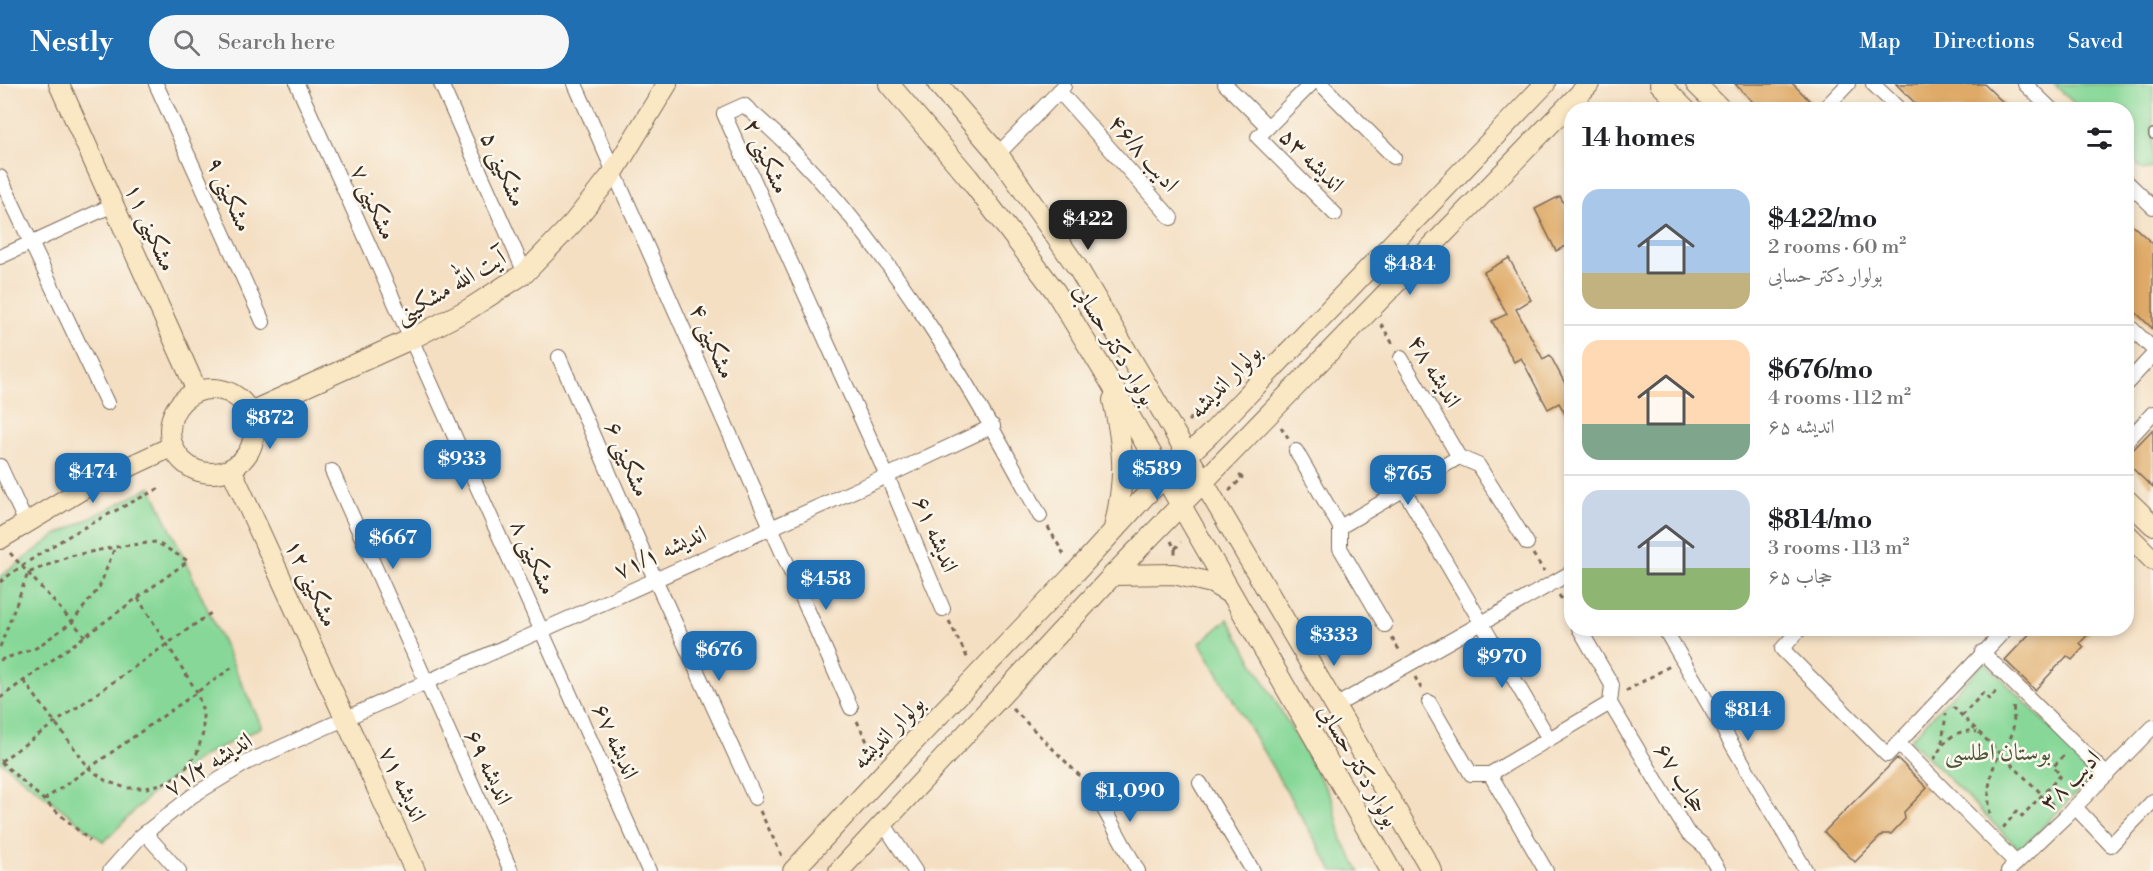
<!DOCTYPE html>
<html lang="en">
<head>
<meta charset="utf-8">
<style>
  body { margin:0; font-family:"Libre Bodoni",Amiri,serif; background:#f6f6f6; color:#202124; height:100vh; display:flex; flex-direction:column; font-size:22px; white-space:nowrap }
  * { box-sizing:border-box; margin:0 }
  p { font-size:20px; color:#757577 }
  .icon { flex:none; width:33px; height:33px; fill:none; stroke:currentColor; stroke-width:2; stroke-linecap:round; stroke-linejoin:round }
  .map { position:relative; flex:1; overflow:hidden }
  .sheet { position:absolute; left:1564px; top:18px; width:570px; height:534px; display:flex; flex-direction:column; background:#fff; border-radius:24px; box-shadow:0 3px 9px #0003 }
  .sheet>* { flex:none }
  .price { position:absolute; translate:-50% -51px; padding:0 14px; border-radius:12px; background:#1f6fb2; color:#fff; font-size:20px; line-height:39px; filter:drop-shadow(0 2px 3px #0008) }
  .price::after { content:''; position:absolute; left:50%; top:36px; width:18px; height:14px; margin-left:-9px; background:inherit; clip-path:polygon(0 0,100% 0,50% 100%) }
  .price.on { background:#222; color:#fff }
  ul { padding:0; list-style:none }
  li { display:flex; align-items:center; gap:18px; height:150px; padding:0 18px }
  li+li { border-top:2px solid #e0e0e0 }
  li span { display:grid; place-items:center; flex:none; width:168px; height:120px; border-radius:18px; color:#555 }
  li>.icon { margin-inline-start:auto }
  span .icon { width:72px; height:72px; fill:#fffc; stroke-width:1 }
  li b { font-size:26px }
  h2 { display:flex; justify-content:space-between; align-items:center; height:72px; padding:0 18px; font-size:26px }
  header { display:flex; align-items:center; gap:36px; box-sizing:border-box; height:84px; padding:0 30px; background:#1f6fb2; color:#fff }
  header strong { font-size:28px }
  nav { display:flex; gap:33px; margin-inline-start:auto; font-size:21px }
  .search { width:420px; height:54px; background:#f6f6f6; display:flex; align-items:center; gap:15px; box-sizing:border-box; padding:0 21px; border-radius:33px; color:#757577; font-size:22px }
  .map>svg:first-child { display:block }
</style>
</head>
<body>
<header>
<strong>Nestly</strong>
<div class="search"><svg class="icon" aria-label="search" viewBox="0 0 24 24"><circle cx="10" cy="10" r="6"/><path d="M15 15l6 6"/></svg>Search here</div>
<nav><a>Map</a><a>Directions</a><a>Saved</a></nav>
</header>
<div class="map">
<svg width="2153" height="787" viewBox="0 0 2153 787">
  <rect width="100%" height="100%" fill="#fbf7ec"/>
  <filter id="ink" filterUnits="userSpaceOnUse"><feTurbulence type="fractalNoise" baseFrequency=".0167" numOctaves="2"/><feDisplacementMap in="SourceGraphic" scale="12" xChannelSelector="R" yChannelSelector="G"/><feConvolveMatrix kernelMatrix="1 2 1 2 8 2 1 2 1" color-interpolation-filters="sRGB"/></filter>
  <filter id="wash" filterUnits="userSpaceOnUse"><feTurbulence type="fractalNoise" baseFrequency=".008" numOctaves="4" result="noise"/><feDisplacementMap in="SourceGraphic" scale="24" xChannelSelector="R" yChannelSelector="G"/><feGaussianBlur stdDeviation="1.35" result="paint"/><feColorMatrix in="noise" values="0 0 0 0 0 0 0 0 0 0 0 0 0 0 0 0 0 1.4 0 .05"/><feComposite in="paint" operator="in"/></filter>
  <g filter="url(#wash)">
    <rect width="100%" height="100%" fill="#f4dfc3"/>
    <g fill="#87d898" stroke="#61815b" stroke-width="1.5">
      <path d="M2054,0h99v84l-10,2 -16,-15v-45l-47,-1z"/>
      <path d="M151,403l111,240 -59,29 -53,39 -46,47 -104,-81v-184l55,-41z"/>
      <path d="M1228,535l104,180 10,41 18,31h-27l-133,-228z"/>
      <path d="M1985,578l111,111 -76,77 -110,-110 35,-38z"/>
    </g>
    <g id="blocks">
      <g fill="#dfaa68">
        <path d="M1735,0h58l22,22 -1,4h-53z"/>
        <path d="M1896,0h88l27,26h-89z"/>
        <path d="M1560,112l12,23v24l-16,8 -21,-42z"/>
        <path d="M2127,136l26,24v85l-26,-25z"/>
        <path d="M1509,174l22,42 -15,9 27,50 7,-4 22,42v30l-13,-24 -11,6 -27,-51 -7,4 -22,-41 15,-7 -23,-42z"/>
        <path d="M2153,345v59l-26,-25v-7z"/>
        <path d="M2035,544h59l-14,15 4,4 -12,13 -5,-4 -32,34 -30,-30z"/>
        <path d="M1897,674l30,30 -23,24 1,7 -14,15h-8l-28,28 -31,-30z"/>
      </g>
    </g>
  </g>
  <g filter="url(#ink)">
    <use href="#blocks" fill-opacity="0" stroke="#7c6958" stroke-width="1.5"/>
    <g fill="none" stroke-linecap="round" stroke-linejoin="round">
      <g stroke="#7c6958" stroke-width="10">
        <path id="lane" d="M2153,49v2"/>
      </g>
      <g stroke="#7c6958" stroke-width="16">
        <g id="street">
          <path d="M156,0l107,238"/>
          <path d="M297,0l352,787"/>
          <path d="M441,0l84,189"/>
          <path d="M575,0l276,624"/>
          <path d="M1225,0l43,43"/>
          <path d="M1311,0l-53,53 77,77"/>
          <path d="M1321,0l73,73"/>
          <path d="M1873,0l27,26"/>
          <path d="M2025,0l27,26"/>
          <path d="M1059,7l112,127"/>
          <path d="M1823,26l25,-26"/>
          <path d="M998,70l66,-68"/>
          <path d="M0,93l107,226"/>
          <path d="M2127,98l26,25"/>
          <path d="M0,173l113,-52"/>
          <path d="M2127,240l26,25"/>
          <path d="M559,273l96,222 100,219"/>
          <path d="M1401,274l58,99"/>
          <path d="M2127,299l26,-28"/>
          <path d="M2127,357l26,-28"/>
          <path d="M1296,367l44,76"/>
          <path d="M1459,373l19,8 49,78"/>
          <path d="M0,382l26,57"/>
          <path d="M332,387l179,400"/>
          <path d="M1404,406l145,249"/>
          <path d="M1340,443l119,-70"/>
          <path d="M1340,443v21l45,77"/>
          <path d="M943,525l-56,-133 -163,-362 20,-9c15,14 32,28 46,43 104,107 181,237 250,368"/>
          <path d="M1579,544l33,57 -2,18"/>
          <path d="M1664,544l142,243"/>
          <path d="M1801,544l-19,21 105,106 120,-127"/>
          <path d="M1982,568l125,123"/>
          <path d="M1429,618l42,72h19"/>
          <path d="M1610,619l77,129 17,14 15,25"/>
          <path d="M1335,622l237,-134"/>
          <path d="M1898,659l118,120"/>
          <path d="M1490,690l120,-71"/>
          <path d="M1490,690l56,97"/>
          <path d="M1200,699l53,88"/>
          <path d="M1094,707l44,80"/>
          <path d="M2075,723l36,38 42,-44"/>
          <path d="M883,739l32,48"/>
          <path d="M145,749l34,38"/>
          <path d="M110,787l30,-34 52,-41 56,-34 639,-286 106,-50"/>
          <path d="M2008,787l57,-54 88,-90"/>
        </g>
      </g>
      <g stroke="#7c6958" stroke-width="22">
        <g id="secondary">
          <path d="M59,0l138,307"/>
          <path d="M889,0l79,93 87,114 54,89 282,491"/>
          <path d="M938,0l60,70 81,116 353,601"/>
          <path d="M1660,0l26,26"/>
          <path d="M1696,0l26,26"/>
          <circle cx="212" cy="347" r="42"/>
          <path d="M1113,316c11,50 13,77 1,128"/>
          <path d="M250,328l161,-73 58,-30 56,-36 48,-50 40,-50 54,-89"/>
          <path d="M231,385l184,402"/>
          <path d="M2127,416l26,25"/>
          <path d="M2127,450l26,26"/>
          <path d="M0,455l86,-52 87,-41"/>
          <path d="M1113,491l61,-1 38,9 20,12"/>
          <path d="M793,787l90,-97 192,-201 71,-78 64,-61 335,-350"/>
          <path d="M839,787l274,-296 476,-491"/>
        </g>
      </g>
      <g stroke="#7c6958" stroke-width="3" stroke-dasharray="4.5 4.5" stroke-linecap="butt">
        <path d="M1381,240l13,22"/>
        <path d="M1188,337l7,-7 5,6"/>
        <path d="M1281,343l8,12"/>
        <path d="M1229,407l13,-13 -5,-6"/>
        <path d="M1048,443l18,31"/>
        <path d="M1171,457l4,8v8"/>
        <path d="M1175,465l6,-7"/>
        <path d="M10,469l75,83"/>
        <path d="M1533,470l11,17"/>
        <path d="M0,498c49,-38 104,-66 160,-94"/>
        <path d="M1559,511l13,21"/>
        <path d="M949,537l20,40"/>
        <path d="M1392,554l9,15"/>
        <path d="M0,563l28,-74 42,-17 45,-9 41,-5 32,19 -188,137"/>
        <path d="M0,576l36,-12 36,-26 27,-34 16,-41"/>
        <path d="M1415,593l7,13"/>
        <path d="M24,597l65,87 17,13 20,7h21l20,-6 8,-5 9,-7 13,-17 6,-20v-21l-6,-20 -59,-94"/>
        <path d="M1626,607l44,-25"/>
        <path d="M1953,623l102,100"/>
        <path d="M1013,625l72,72"/>
        <path d="M1962,632l21,-23 6,6 9,-10"/>
        <path d="M857,637l18,37"/>
        <path d="M1942,659l4,-29"/>
        <path d="M1934,676c8,-17 21,-33 43,-28"/>
        <path d="M1,677l210,-148"/>
        <path d="M1,678l89,79"/>
        <path d="M44,716l190,-134"/>
        <path d="M760,727l22,45"/>
        <path d="M1990,730c-2,-16 -2,-33 4,-48 3,-10 11,-16 15,-25 6,-11 5,-26 4,-38"/>
        <path d="M2003,744l14,-17 5,5 39,-41 -8,-8 11,-12"/>
      </g>
      <use href="#lane" stroke="#fff" stroke-width="7"/>
      <use href="#street" stroke="#fff" stroke-width="14"/>
      <use href="#secondary" stroke="#fae7c3" stroke-width="20"/>
    </g>
  </g>
  <g text-anchor="middle" stroke-width="5" stroke-linejoin="round" paint-order="stroke">
    <g font-size="24" fill="#3b2a1e" stroke="#fbf7ec">
      <text transform="translate(1144 69) rotate(49)" y="8">ادیب ۴۶/۸</text>
      <text transform="translate(767 72) rotate(66)" y="8">مشکینی ۲</text>
      <text transform="translate(1312 76) rotate(45)" y="8">اندیشه ۵۳</text>
      <text transform="translate(504 85) rotate(66)" y="8">مشکینی ۵</text>
      <text transform="translate(230 110) rotate(66)" y="8">مشکینی ۹</text>
      <text transform="translate(374 118) rotate(66)" y="8">مشکینی ۷</text>
      <text transform="translate(151 143) rotate(66)" y="8">مشکینی ۱۱</text>
      <text transform="translate(450 202) rotate(-30)" y="8">آیت الله مشکینی</text>
      <text transform="translate(713 257) rotate(66)" y="8">مشکینی ۴</text>
      <text transform="translate(1115 260) rotate(59)" y="8">بولوار دکتر حسابی</text>
      <text transform="translate(1435 287) rotate(59)" y="8">اندیشه ۴۸</text>
      <text transform="translate(1225 297) rotate(-46)" y="8">بولوار اندیشه</text>
      <text transform="translate(628 375) rotate(67)" y="8">مشکینی ۶</text>
      <text transform="translate(936 450) rotate(67)" y="8">اندیشه ۶۱</text>
      <text transform="translate(660 468) rotate(-24)" y="8">اندیشه ۷۱/۱</text>
      <text transform="translate(534 473) rotate(66)" y="8">مشکینی ۸</text>
      <text transform="translate(312 499) rotate(65)" y="8">مشکینی ۱۲</text>
      <text transform="translate(888 648) rotate(-46)" y="8">بولوار اندیشه</text>
      <text transform="translate(616 657) rotate(66)" y="8">اندیشه ۶۷</text>
      <text transform="translate(208 680) rotate(-32)" y="8">اندیشه ۷۱/۲</text>
      <text transform="translate(1359 681) rotate(60)" y="8">بولوار دکتر حسابی</text>
      <text transform="translate(489 683) rotate(65)" y="8">اندیشه ۶۹</text>
      <text transform="translate(1681 694) rotate(59)" y="8">حجاب ۶۷</text>
      <text transform="translate(2070 696) rotate(-45)" y="8">ادیب ۳۸</text>
      <text transform="translate(403 700) rotate(65)" y="8">اندیشه ۷۱</text>
    </g>
    <g font-size="24" fill="#4e563c" stroke="#fbf7ec">
      <text x="1998" y="676">بوستان اطلسی</text>
    </g>
  </g>
</svg>
<b class="price on" style="left:1088px;top:167px">$422</b>
<b class="price" style="left:1410px;top:212px">$484</b>
<b class="price" style="left:270px;top:366px">$872</b>
<b class="price" style="left:462px;top:407px">$933</b>
<b class="price" style="left:1157px;top:417px">$589</b>
<b class="price" style="left:93px;top:420px">$474</b>
<b class="price" style="left:1408px;top:422px">$765</b>
<b class="price" style="left:393px;top:486px">$667</b>
<b class="price" style="left:826px;top:527px">$458</b>
<b class="price" style="left:1334px;top:583px">$333</b>
<b class="price" style="left:719px;top:598px">$676</b>
<b class="price" style="left:1502px;top:605px">$970</b>
<b class="price" style="left:1748px;top:658px">$814</b>
<b class="price" style="left:1130px;top:739px">$1,090</b>
<section class="sheet">
<h2>14 homes<svg class="icon" aria-label="filters" viewBox="0 0 24 24"><path d="M4 7h16M4 17h16"/><circle cx="9" cy="7" r="2"/><circle cx="15" cy="17" r="2"/></svg></h2>
<ul>
<li><span style="background:linear-gradient(#a9c7e8 70%,#c2b280 0)"><svg class="icon" aria-label="home" viewBox="0 0 24 24"><path d="M3 11l9-7 9 7M6 9v11h12V9"/></svg></span><div><b>$422/mo</b><p>2 rooms · 60 m²</p><p>بولوار دکتر حسابی</p></div></li>
<li><span style="background:linear-gradient(#ffd9b3 70%,#7fa58c 0)"><svg class="icon" aria-label="home" viewBox="0 0 24 24"><path d="M3 11l9-7 9 7M6 9v11h12V9"/></svg></span><div><b>$676/mo</b><p>4 rooms · 112 m²</p><p>اندیشه ۶۵</p></div></li>
<li><span style="background:linear-gradient(#c9d6e8 65%,#8fb573 0)"><svg class="icon" aria-label="home" viewBox="0 0 24 24"><path d="M3 11l9-7 9 7M6 9v11h12V9"/></svg></span><div><b>$814/mo</b><p>3 rooms · 113 m²</p><p>حجاب ۶۵</p></div></li>
</ul>
</section>
</div>
</body>
</html>
